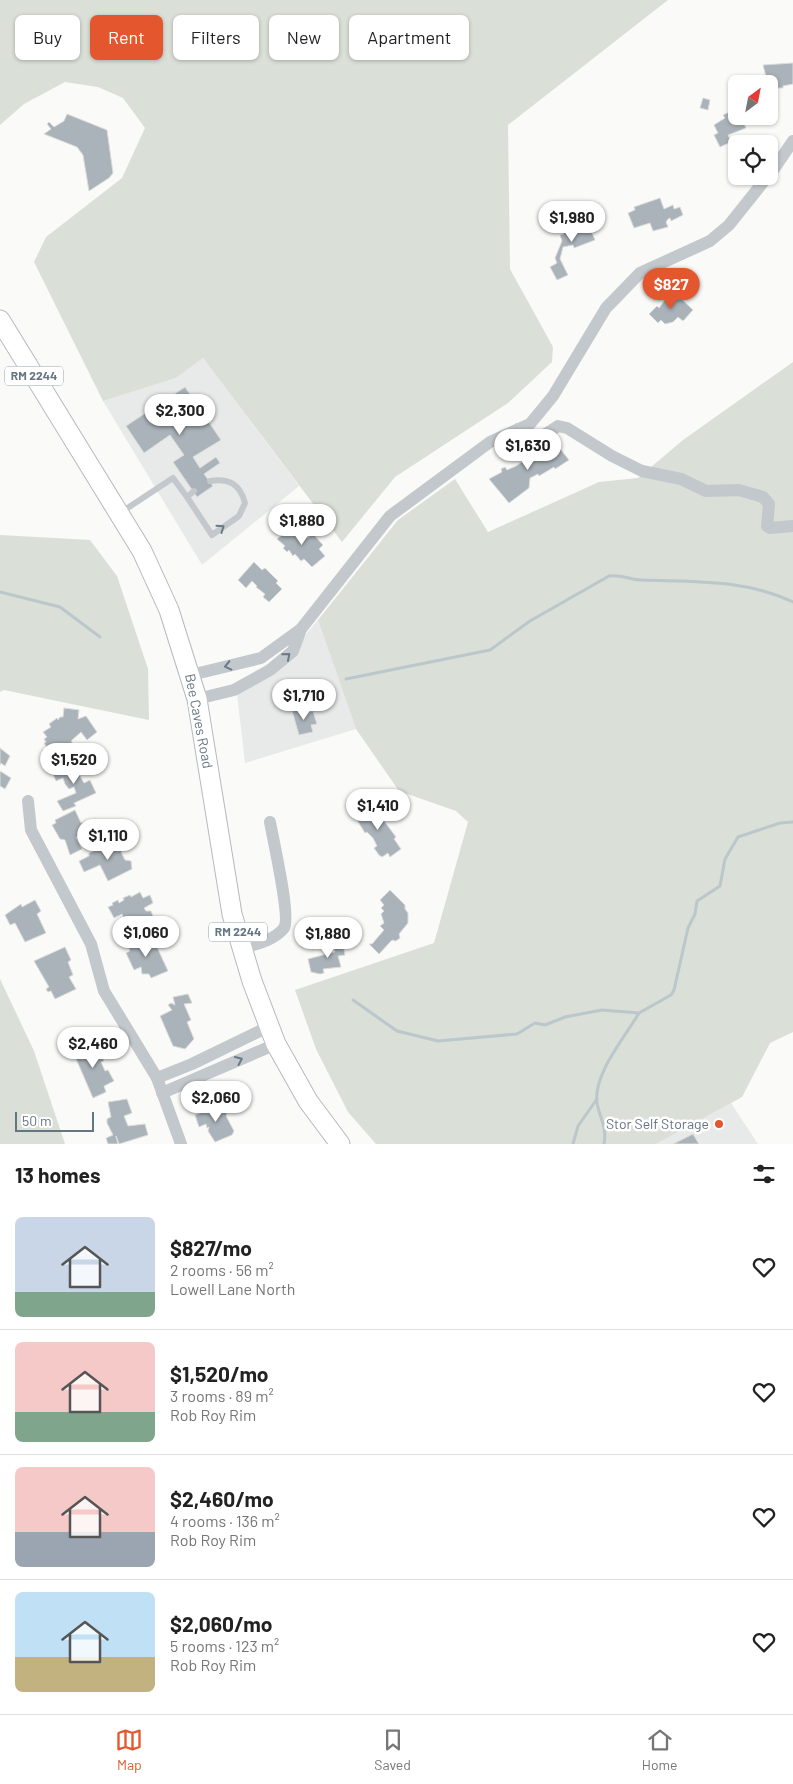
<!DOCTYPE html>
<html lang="en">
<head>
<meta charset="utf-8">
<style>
  body { margin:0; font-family:Barlow,sans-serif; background:#f6f6f6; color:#222; height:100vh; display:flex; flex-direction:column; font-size:19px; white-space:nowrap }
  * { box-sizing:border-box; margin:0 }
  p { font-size:16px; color:#767676 }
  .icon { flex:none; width:28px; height:28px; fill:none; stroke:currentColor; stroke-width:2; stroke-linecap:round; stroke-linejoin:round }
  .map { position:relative; height:1144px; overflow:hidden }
  .drawer { display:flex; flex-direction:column; background:#fff; flex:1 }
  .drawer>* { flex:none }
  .hud { position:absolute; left:15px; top:15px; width:500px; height:45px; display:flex; gap:10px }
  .needle { width:32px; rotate:32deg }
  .buttons { position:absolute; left:728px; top:75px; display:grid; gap:10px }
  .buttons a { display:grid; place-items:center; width:50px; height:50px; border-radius:8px; background:#fff; box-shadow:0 1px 4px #0004; font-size:25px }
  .scale { position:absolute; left:15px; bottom:12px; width:79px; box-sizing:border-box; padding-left:5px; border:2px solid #657683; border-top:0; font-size:14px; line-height:18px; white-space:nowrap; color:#657683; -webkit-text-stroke:4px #fff; paint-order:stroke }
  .price { position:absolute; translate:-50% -42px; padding:0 11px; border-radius:18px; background:#fff; color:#222; font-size:16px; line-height:32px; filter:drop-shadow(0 1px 2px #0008) }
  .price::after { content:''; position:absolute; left:50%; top:30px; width:15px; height:11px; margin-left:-8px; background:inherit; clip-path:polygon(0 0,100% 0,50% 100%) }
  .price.on { background:#e4572e; color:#fff }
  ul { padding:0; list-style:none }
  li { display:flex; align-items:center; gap:15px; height:125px; padding:0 15px }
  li+li { border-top:1px solid #e0e0e0 }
  li span { display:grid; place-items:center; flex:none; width:140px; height:100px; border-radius:8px; color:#555 }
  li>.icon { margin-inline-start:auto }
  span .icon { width:60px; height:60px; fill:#fffc; stroke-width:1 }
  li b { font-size:21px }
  h2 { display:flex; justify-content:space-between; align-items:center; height:60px; padding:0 15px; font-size:21px }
  .pill { padding:0 18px; border-radius:8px; background:#fff; box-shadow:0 1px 4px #0004; font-size:18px; line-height:45px }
  .pill.on { background:#e4572e; color:#fff }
  .tabs { display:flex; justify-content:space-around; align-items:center; height:70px; border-top:1px solid #e0e0e0; background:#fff; font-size:14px; color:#767676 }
  .tabs a { display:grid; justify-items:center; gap:2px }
  .tabs .on { color:#e4572e }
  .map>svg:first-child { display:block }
</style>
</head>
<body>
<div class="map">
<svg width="793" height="1144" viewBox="0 0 793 1144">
  <rect width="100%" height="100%" fill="#fafaf8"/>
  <g fill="#e8e9e9">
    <path d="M203,358l96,128 -97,79 -99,-164 73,-23z"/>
    <path d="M318,620l38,109 -111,34 -8,-69 40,-26z"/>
    <path d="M731,1103l27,41h-102z"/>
  </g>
  <g fill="#dadfd7">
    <path d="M0,0h668l-160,125 2,144 43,78 -1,15 -44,41 -113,74 -53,65 -139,-184 -27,20 -73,23 -69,-139 12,-25 76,-59 23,-50 -22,-30 -25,-11 -33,-5 -41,22 -24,21z"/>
    <path d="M793,362v670l-23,11 -28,54 -86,47h-280l-28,-32 -32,-63 -21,-59 139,-47 34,-121 -12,-11 -57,-20 -43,-62 -38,-109 80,-100 57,-41 33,53 111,-50 39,-4 45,-38z"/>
    <path d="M0,535l90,5 27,36 31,93 1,51 -145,-30 -4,2z"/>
    <path d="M0,979l34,72 31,93h-65z"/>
  </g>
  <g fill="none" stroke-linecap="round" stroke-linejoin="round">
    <g stroke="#bbc7cb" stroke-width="3">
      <path d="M0,592l60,15 40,30"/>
      <path d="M346,679l144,-29 40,-29 79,-45c12,-2 21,4 33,4 52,2 103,-1 151,22"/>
      <path d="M353,1000l44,31 41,10 79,-7 18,-11 10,2 20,-8 37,-7 37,3 32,-18 3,-5 14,-62 7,-14 2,-13 23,-15 5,-27 13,-22 42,-14 13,-1"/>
      <path d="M573,1144l5,-18 19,-27"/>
      <path d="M604,1144c3,-18 -4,-25 -7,-41 -4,-29 28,-66 42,-90"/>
    </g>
  </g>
  <g fill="#aab3b9" stroke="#dcdcda">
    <path d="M793,63v21l-10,2v2h-14l-6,-23z"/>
    <path d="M703,98l7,2 -2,10 -8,-2z"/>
    <path d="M734,110l4,9 3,-2 5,11 -18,7 3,7 -11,5 -6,-12 4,-2 -4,-8 11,-7 -2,-3z"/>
    <path d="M67,114l40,16 6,43 -4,5 -20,13 -6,-36 -6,-8 -33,-13 7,-5 -4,-5 2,-2 5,5 10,-6z"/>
    <path d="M660,198l4,11 9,-4 1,4 6,-2 3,8 -12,6 -1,-3 -2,1 -2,3 2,5 -15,4 -3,-8 -16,5 -6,-15 7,-3 -1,-3z"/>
    <path d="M570,221l2,6 21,-6 4,10 -5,2 3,7 -21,8 -1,-3 -10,2 -3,12 8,16 -11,5 -7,-13 7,-4 -2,-5 7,-17 -2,-6 4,-1 -4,-10z"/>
    <path d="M674,292l19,18 -10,11 -5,-4 -5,5 -8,2 -4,-4 -3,3 -9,-9 8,-8 2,2 9,-12 1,1z"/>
    <path d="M185,387l36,53 -28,17 7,11 16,-11 4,6 -16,11 9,12 -16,11 -24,-35 11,-7 -14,-20 -26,18 -18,-27z"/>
    <path d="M554,441l15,19 -14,9 -1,-2 -15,9 -1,-2 -8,4 -1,10 -20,15 -20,-24 13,-7 -1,-3 4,-2 2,3 9,-4 29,-19 -2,-1 4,-3 2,2z"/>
    <path d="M294,525l13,13 6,-4 10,11 -4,4 6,7 -13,11 -8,-8 -3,2 -6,-7 -2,2 -4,-6 -2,2 -4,-4 2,-2 -8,-7z"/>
    <path d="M254,562l8,8 3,-2 13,13 -2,2 6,6 -13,13 -6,-5 2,-3 -9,-7 1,-1 -5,-5 -6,7 -8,-8z"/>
    <path d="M307,707l2,5 4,-1 4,13 -6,1 2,7 -14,3 -7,-24z"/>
    <path d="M64,708l15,2 -1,9 8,-3 11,16 -10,8 -6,-8 -10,9 2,3 -5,3 -2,-3 -16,8 -6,-9 2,-1 -2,-3 3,-2 -4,-5 8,-5 -2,-3 8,-6 1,2 2,-3h3z"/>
    <path d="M0,748l10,8 -5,10 -4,-3 -1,2z"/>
    <path d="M80,760l3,8 -6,3 1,2 6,10 6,-3 6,13 -22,10 2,3 -13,5 -6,-10 19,-8 -2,-6 -5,2 -4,-5 -2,-6 -7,3 -4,-9z"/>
    <path d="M0,771l11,7 -6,11 -5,-3z"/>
    <path d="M372,805l14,14 -2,2 12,16 -2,2 7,10 -11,8 -2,-4 -6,4 -3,-2 -5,-7 3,-2 -4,-8 -6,-6 -2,1 -11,-18 8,-7 2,3z"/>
    <path d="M75,810l6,13 3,-1 1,2 5,-4 1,2 6,-3 9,20 -13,5 -6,-12 -11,5 6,12 -12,6 -5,-15 -5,-1 -8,-14 4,-2 -1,-3z"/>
    <path d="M120,840l6,7 -5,5 4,8 6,1 1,8 -24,12 -8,-16 -16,7 -5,-11 10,-5v-3z"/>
    <path d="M390,890l15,15v4l3,4v10l-9,11 1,4 -4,3 -4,-1 -13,14 -10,-10h3l12,-14 -4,-4 4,-3 -3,-9 3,-3 -3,-3 3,-3 -4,-5z"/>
    <path d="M140,892l3,6 7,-3 3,8 -9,5 2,3h5l5,13 -18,8 -1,-3 -7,3 -8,-18 -8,4 -6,-11 5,-2 -1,-2 6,-3 1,3 5,-3 -1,-2 7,-3 1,2z"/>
    <path d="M35,900l6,11 -4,3 9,19 -21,9 -10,-19 -5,2 -5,-10 16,-11 1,3z"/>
    <path d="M144,938l2,5 5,-2 2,3 2,-1 13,28 -17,7 -2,-4h-7l-1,-7 -7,3 -8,-17 4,-2 -3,-8z"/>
    <path d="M342,939l3,16 -7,1 3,11 -18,2 1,4 -4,1 -9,-2 -3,-13 27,-7 -3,-11z"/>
    <path d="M65,947l6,13 -3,2 5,13 -4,2 7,12 -21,10 -4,-8 -3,1 -2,-3 3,-2 -15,-26z"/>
    <path d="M188,994l4,9 -8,1 7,16 -4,2 7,17 -9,10 -12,-3 -13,-30 12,-6 -4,-5 3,-2 4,2 -2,-8z"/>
    <path d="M95,1042l4,11 -5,3 2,2 5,-2 3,5 -3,1 4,9 3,-1 6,11 -10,5 2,6 -13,6 -19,-44 10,-9z"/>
    <path d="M127,1099l5,14 -8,3 4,10 17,-2 3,11 -29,9 -3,-8 2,8h-10l-2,-6 7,-3 -6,-12v-4l4,-2 -3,-15z"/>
    <path d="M222,1105h4l2,5 -2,6 8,15 -2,4 -17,7 -7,-11 1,-4 -2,1 -1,-4 -7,3 -4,-12z"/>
    <path d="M693,1134l6,10h-26z"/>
  </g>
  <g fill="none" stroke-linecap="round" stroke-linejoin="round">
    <g stroke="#b5babe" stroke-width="21">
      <path id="primary" d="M0,320l142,231 27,59 28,89 35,215 20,67 24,63 32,57 32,43"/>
    </g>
    <g stroke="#c3c8cc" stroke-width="6">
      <path d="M194,491l-7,6 25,38 27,-19 6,-13c-5,-19 -16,-25 -35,-22"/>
      <path d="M120,513l53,-35 14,19"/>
    </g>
    <g stroke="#c3c8cc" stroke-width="12">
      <path d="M769,176l24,-35"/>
      <path d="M518,429l14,14 26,-17 9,2 45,28 30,15 39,8 25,12 33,-1 24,7 6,7 -2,22 3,2 23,-2"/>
      <path d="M191,675l70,-17 40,-29"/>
      <path d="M197,699l37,-9 36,-20 23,-19 8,-22 89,-113 100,-74 40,-18 23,-28 53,-88 34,-35 70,-32 19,-16 39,-49"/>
      <path d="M28,801l3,29 60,114 13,47 53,87 24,66"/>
      <path d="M243,948c13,-4 32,-8 41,-20 7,-10 -11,-89 -14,-106"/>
      <path d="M157,1078l35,-14 76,-37"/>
      <path d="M162,1093l114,-49"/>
    </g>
    <use href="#primary" stroke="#fff" stroke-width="19"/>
  </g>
  <defs><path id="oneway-chevron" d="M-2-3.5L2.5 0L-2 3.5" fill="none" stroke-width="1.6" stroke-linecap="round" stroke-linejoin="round" transform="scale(1.25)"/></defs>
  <g stroke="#6a7a87">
    <use href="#oneway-chevron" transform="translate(221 528) rotate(-35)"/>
    <use href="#oneway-chevron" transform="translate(287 656) rotate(-41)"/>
    <use href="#oneway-chevron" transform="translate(228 666) rotate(167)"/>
    <use href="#oneway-chevron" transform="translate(239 1060) rotate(-24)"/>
  </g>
  <circle fill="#e4572e" stroke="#fff" stroke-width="2" cx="719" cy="1124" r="5"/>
  <g text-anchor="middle" stroke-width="5" stroke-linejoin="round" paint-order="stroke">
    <g fill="#fff" stroke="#939fa8" stroke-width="1">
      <rect x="5" y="366.5" width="58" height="19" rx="4"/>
      <rect x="209" y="922.5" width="58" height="19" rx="4"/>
    </g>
    <g font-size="12" font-weight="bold" fill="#657683">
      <text x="34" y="380">RM 2244</text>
      <text x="238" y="936">RM 2244</text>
    </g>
    <g font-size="14" fill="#657683" stroke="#fff">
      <text transform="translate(199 721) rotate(79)" y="5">Bee Caves Road</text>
    </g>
    <g font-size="14" fill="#657683" stroke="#fff" text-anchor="end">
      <text x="709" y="1129">Stor Self Storage</text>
    </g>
  </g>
</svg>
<div class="buttons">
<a><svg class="needle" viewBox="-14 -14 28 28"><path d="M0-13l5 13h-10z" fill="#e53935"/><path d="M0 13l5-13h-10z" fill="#767676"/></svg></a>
<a><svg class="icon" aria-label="locate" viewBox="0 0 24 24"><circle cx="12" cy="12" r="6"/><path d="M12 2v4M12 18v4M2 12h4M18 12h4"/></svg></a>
</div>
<div class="scale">50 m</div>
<b class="price" style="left:572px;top:243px">$1,980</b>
<b class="price on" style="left:671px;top:310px">$827</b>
<b class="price" style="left:180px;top:436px">$2,300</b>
<b class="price" style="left:528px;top:471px">$1,630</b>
<b class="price" style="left:302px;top:546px">$1,880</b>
<b class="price" style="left:304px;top:721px">$1,710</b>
<b class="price" style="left:74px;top:785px">$1,520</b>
<b class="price" style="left:378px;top:831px">$1,410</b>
<b class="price" style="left:108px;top:861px">$1,110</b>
<b class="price" style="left:146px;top:958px">$1,060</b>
<b class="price" style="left:328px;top:959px">$1,880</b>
<b class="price" style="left:93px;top:1069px">$2,460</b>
<b class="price" style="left:216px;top:1123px">$2,060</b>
<div class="hud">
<a class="pill">Buy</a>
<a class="pill on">Rent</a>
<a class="pill">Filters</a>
<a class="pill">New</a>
<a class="pill">Apartment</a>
</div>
</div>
<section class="drawer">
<h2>13 homes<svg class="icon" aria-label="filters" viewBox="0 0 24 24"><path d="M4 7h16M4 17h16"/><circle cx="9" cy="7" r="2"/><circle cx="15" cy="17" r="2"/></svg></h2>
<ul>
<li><span style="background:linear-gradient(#c9d6e8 75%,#7fa58c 0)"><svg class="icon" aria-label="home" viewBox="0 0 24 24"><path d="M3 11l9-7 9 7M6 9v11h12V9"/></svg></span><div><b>$827/mo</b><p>2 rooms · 56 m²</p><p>Lowell Lane North</p></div><svg class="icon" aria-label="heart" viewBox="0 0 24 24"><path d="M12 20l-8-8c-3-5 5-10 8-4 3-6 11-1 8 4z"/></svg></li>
<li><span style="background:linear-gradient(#f6c9c9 70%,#7fa58c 0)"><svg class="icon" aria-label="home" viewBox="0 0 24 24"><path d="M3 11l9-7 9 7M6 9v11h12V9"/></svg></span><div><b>$1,520/mo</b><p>3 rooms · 89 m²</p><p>Rob Roy Rim</p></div><svg class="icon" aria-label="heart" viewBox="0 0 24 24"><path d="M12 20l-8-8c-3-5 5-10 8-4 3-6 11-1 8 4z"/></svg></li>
<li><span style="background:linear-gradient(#f6c9c9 65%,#9aa5b1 0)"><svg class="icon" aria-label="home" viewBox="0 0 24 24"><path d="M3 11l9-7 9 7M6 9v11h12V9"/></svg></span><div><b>$2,460/mo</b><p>4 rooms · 136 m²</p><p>Rob Roy Rim</p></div><svg class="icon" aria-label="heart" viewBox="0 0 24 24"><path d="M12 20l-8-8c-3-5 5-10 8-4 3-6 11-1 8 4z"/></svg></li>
<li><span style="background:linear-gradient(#bfe0f5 65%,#c2b280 0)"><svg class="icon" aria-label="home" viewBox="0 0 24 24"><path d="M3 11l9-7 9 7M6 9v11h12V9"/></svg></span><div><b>$2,060/mo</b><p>5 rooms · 123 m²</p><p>Rob Roy Rim</p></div><svg class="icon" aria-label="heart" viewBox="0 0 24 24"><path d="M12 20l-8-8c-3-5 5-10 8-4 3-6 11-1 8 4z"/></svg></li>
</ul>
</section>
<nav class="tabs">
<a class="on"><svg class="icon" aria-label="map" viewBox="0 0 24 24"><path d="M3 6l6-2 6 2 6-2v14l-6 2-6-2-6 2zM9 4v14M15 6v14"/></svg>Map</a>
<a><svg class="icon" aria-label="saved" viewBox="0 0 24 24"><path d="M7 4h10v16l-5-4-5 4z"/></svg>Saved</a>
<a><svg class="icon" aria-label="home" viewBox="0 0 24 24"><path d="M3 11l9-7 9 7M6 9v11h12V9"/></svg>Home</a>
</nav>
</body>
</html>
